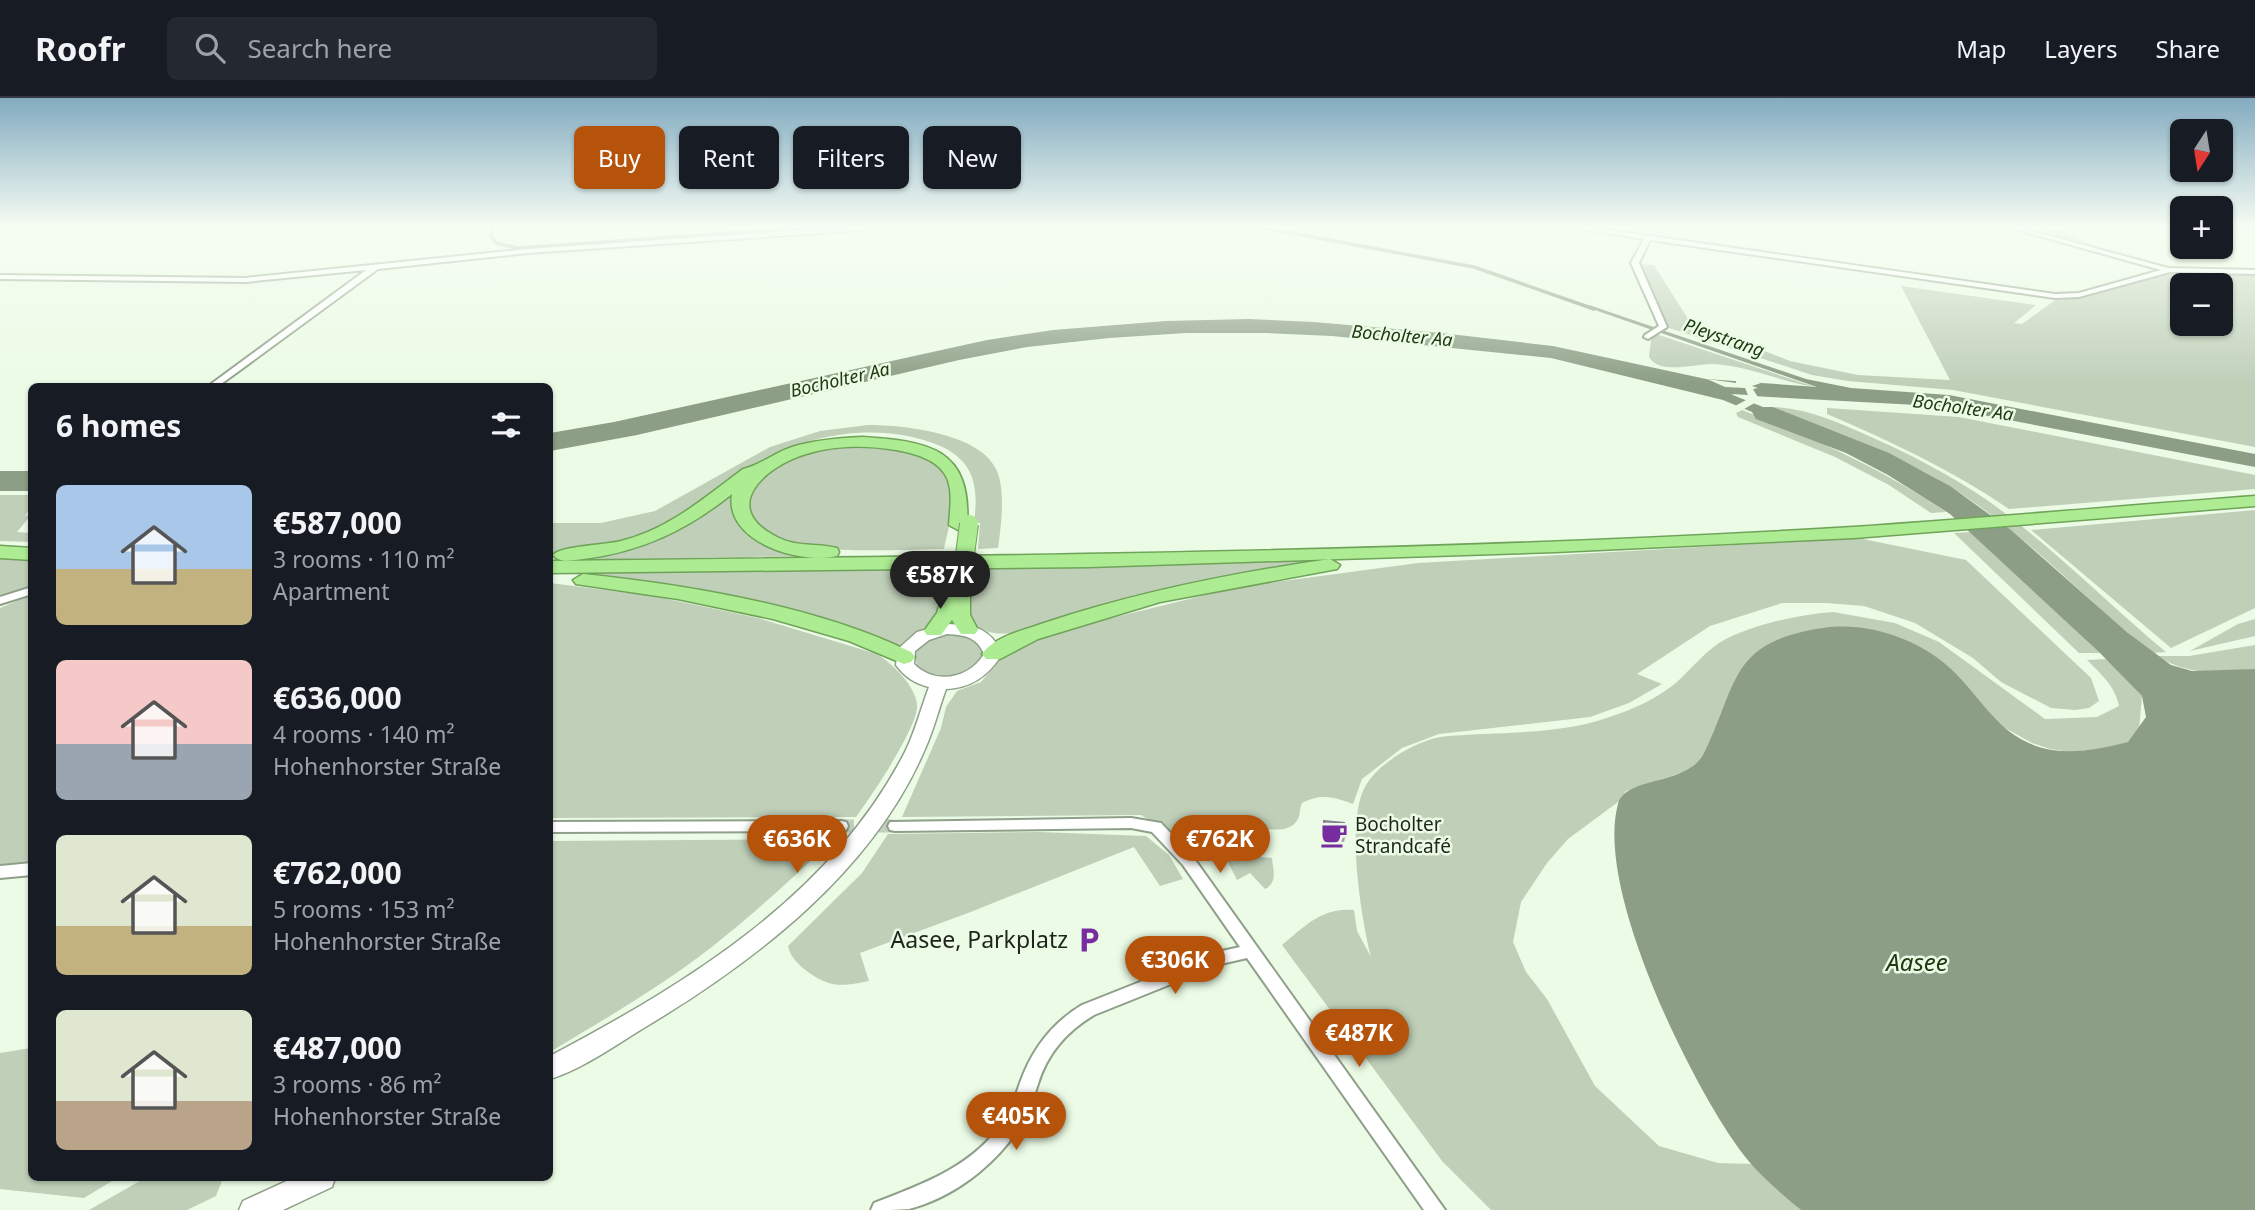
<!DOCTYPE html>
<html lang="en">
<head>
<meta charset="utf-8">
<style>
  body { margin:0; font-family:"Noto Sans",sans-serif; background:#242831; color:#f1f3f6; height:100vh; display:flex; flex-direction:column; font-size:26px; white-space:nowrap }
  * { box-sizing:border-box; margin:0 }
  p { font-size:23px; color:#9ea1a6 }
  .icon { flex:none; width:38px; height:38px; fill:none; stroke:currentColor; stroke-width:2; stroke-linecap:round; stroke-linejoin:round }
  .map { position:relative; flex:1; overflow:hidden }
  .panel { position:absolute; left:28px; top:285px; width:525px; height:798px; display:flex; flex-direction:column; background:#171b24; border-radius:10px; box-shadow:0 2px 5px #0004 }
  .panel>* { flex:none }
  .top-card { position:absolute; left:574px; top:28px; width:665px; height:63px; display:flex; gap:14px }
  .needle { width:46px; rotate:192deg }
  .tools { position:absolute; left:2170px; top:21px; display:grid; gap:14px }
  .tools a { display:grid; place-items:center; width:63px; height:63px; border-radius:10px; background:#171b24; box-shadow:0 2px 5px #0004; font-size:35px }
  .price { position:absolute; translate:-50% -60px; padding:0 16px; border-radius:24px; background:#b45309; color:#fff; font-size:23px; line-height:46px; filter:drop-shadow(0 2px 4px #0008) }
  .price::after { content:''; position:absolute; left:50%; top:42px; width:21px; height:16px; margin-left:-10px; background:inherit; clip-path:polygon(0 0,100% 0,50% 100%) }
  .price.on { background:#222; color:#fff }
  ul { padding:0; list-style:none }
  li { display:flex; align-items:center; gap:21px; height:175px; padding:0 28px }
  li span { display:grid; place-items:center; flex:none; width:196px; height:140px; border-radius:10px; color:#555 }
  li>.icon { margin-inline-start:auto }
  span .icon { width:84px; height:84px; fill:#fffc; stroke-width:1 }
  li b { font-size:30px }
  h2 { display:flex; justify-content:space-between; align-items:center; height:84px; padding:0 28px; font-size:30px }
  .chip { padding:0 24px; border-radius:10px; background:#171b24; box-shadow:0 2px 5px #0004; font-size:24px; line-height:63px }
  .chip.on { background:#b45309; color:#fff }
  header { display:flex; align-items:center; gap:42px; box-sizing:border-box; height:98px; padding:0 35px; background:#171b24; border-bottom:2px solid #363941 }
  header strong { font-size:33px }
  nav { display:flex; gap:38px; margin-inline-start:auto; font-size:24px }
  .search { width:490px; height:63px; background:#242831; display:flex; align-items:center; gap:18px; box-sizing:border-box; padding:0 24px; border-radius:10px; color:#9ea1a6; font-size:26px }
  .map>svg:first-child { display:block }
</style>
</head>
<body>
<header>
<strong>Roofr</strong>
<div class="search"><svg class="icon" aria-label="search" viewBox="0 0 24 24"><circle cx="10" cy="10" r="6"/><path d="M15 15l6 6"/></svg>Search here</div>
<nav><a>Map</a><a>Layers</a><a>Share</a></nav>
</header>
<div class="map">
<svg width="2255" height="1112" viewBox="0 0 2255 1112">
  <rect width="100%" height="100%" fill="#ebfbe5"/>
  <g fill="#bfcfb8" fill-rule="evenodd">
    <path d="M2054,130c12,0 14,6 25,11 31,15 68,24 103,29l-38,-4 -106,-31z"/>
    <path d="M1639,166l15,1 36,57 100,39 68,14 92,5 -49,-94 135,19 -22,18 8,1 36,-26 23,-1 80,-24 94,2v172l-302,-57 -105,-9 -36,-6 -146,-48zM2182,187h39v39h-39z"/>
    <path d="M1656,236l159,53c-34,-5 -68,-22 -103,-23 -18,0 -53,11 -63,-7l2,-18z"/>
    <path d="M1773,309c36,2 64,15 96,29 41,18 81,39 118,64 64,45 119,102 179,152l-14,1c-68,-55 -128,-121 -203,-167 -55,-34 -116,-53 -176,-79z"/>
    <path d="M1827,310l132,9 296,58v14l-246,20c-57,-39 -119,-68 -182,-95z"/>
    <path d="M1742,312c72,28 141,59 204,102l-15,1 -42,-28 -54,-28 -97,-40 -2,-4z"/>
    <path d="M868,327c35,0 111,8 128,44 10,20 5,58 2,79l-20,1 2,-26 -6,-1c5,-36 0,-62 -36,-77 -59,-24 -131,-12 -184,21 -36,22 -65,53 -106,70 -29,12 -67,16 -98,17v-30h51l54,-12 115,-64 50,-16z"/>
    <path d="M840,347c36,0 103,-3 112,45 4,17 -5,42 -8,59 -40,0 -135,7 -169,-11 -12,-6 -20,-15 -28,-26l1,-20 27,-27 29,-11z"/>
    <path d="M736,390c1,11 0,28 5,38 11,19 50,24 70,30l-250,4 46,-6z"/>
    <path d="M0,397h31v12l-6,9 6,-1 -14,17 14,1v9l-31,-1z"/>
    <path d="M2255,412v98l-84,40 -140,-118z"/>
    <path d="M1972,434l128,121h-21l-125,-120z"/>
    <path d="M1858,440l108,22 125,118 8,23 -10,7 -14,2 -24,-2 -50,-26 -28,-24 -58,-35 -51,-17 -38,-3h-44l-72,23 -73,48 25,10 -33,19 -39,14 -151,17 -37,14 -40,31 -9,25c-19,-7 -32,-11 -51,-1 -3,6 -1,10 -4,16 -8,14 -23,10 -36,10l-1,28 11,1c1,12 6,24 -7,31l-15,-16 -13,7 -14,-28 -6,4 -24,-8 -52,-33 -239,2 39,-89 5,-21 11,-16 24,-9 27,-32 71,-24 159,-39 180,-24z"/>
    <path d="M0,459l31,2v28l-31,11z"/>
    <path d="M1350,460c-92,13 -184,27 -274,55 -26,8 -65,29 -92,17 -26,-12 -11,-44 -7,-63z"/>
    <path d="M941,471l-5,50 -37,27c-107,-34 -214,-62 -326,-72l1,-3z"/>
    <path d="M550,485l103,13 105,22 119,36c15,9 42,35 40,54 -2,23 -46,89 -61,109l-306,1z"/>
    <path d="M31,497v268l-31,3v-258z"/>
    <path d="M1833,514l62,11 44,19 106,77 52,-2 22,-11c-4,-20 -18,-32 -32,-46l20,-1 35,37 -3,34 -10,12 -28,7 -31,3 -20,-3 -18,-6 -34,-19 -34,-40 -47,-38 -48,-17 -47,-1 -107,103 -14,28 -12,11 -63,21 -8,11 -50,37 -21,24 -26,39 -8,40 13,30 21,27 48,87 64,60 59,17 34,1 49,46h-310l-49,-49 -160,-216c23,-19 40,-38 72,-35l3,21 14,26c-10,-39 -26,-138 -5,-172 14,-23 49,-43 74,-48 14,-2 29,-2 43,-3 45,-2 93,-3 135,-20 21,-7 44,-19 60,-33 15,-14 30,-33 48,-42 31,-16 72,-24 107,-27z"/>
    <path d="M2255,521v17l-65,15 48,-27z"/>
    <path d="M947,537c14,0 29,2 35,17 -6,29 -47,30 -65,15l-2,-14 12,-12z"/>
    <path d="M2255,547v24c-34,4 -68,7 -97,-13h31z"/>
    <path d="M1039,734l107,4 23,19 14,24 -23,7 -26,-39 -166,66 -108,40 9,28c-29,6 -40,7 -65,-12 -7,-6 -14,-13 -16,-23l74,-73 26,-39z"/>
    <path d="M821,741l9,4c-38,35 -76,71 -117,103 -51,40 -108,73 -163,106v-211z"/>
    <path d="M31,950l1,130h85l-33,20 -84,-9v-136z"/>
    <path d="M145,1080h78l-7,18 -29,14h-98z"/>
  </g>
  <g fill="#8c9e85">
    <path d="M1589,207l217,74 45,9 98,7 306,59v13l-320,-61 -202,-11 30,12h10l116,46 61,33 61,44 117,103 43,32 21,6 63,-2v541h-454c-24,-20 -49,-41 -66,-67 -48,-69 -140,-255 -117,-339 7,-28 70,-18 86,-51 35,-70 24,-111 119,-125 44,-7 96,11 128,41 34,32 49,72 101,81 26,4 51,-2 76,-8l18,-25 -4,-21 -42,-43 -150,-139 -62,-39 -42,-22 -90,-34 -4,-7 -29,-12 -172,-42 -219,-22 -66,-3h-80l-77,5 -82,9 -68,13 -322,75 -87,16v-18l64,-11 373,-82 66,-10 113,-9 83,-2 65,3 127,11 112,13 153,33 111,8 -228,-79z"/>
    <rect x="0" y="373" width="31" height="20"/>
  </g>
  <path fill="#ebfbe5" d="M1738,279l23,6 -9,3 6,2 -5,1 6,10h-7l6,2 -14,8 -9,-3 11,-6 -15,-6 17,1 -3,-7 -20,-1 -18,-8 29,4v-3h4z"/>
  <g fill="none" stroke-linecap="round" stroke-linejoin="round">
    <g stroke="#8c9e85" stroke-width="3.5">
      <path d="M493,130l-2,8 5,7 22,5 285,-20"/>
      <path d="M1265,130l209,39 120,42"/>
      <path d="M2249,130l6,5"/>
    </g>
    <path stroke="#c2d0bd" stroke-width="13" stroke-dasharray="13 6" stroke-linecap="butt" d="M841,728h54"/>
    <g stroke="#8f9f8a" stroke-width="4">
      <g id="minor">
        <path d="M833,130h35l-3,2 -337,23 -150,16 -161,118h-10l159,-117 -121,12 -245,-3v-4l245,3 283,-29z"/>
        <path d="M1576,130h18l461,66 24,-1 82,-23 -151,-42h11l147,40 87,2v4l-85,-2 -91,25 -24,1 -405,-58 -11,23 28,64 -19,12 -4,-2 1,-2 14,-9 -28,-63 13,-24z"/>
        <path d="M32,489v7l-32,10v-7z"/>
        <path d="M1131,720l30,5 32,34 252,353h-21l-177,-252 -26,6 -127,51c-27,16 -47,39 -56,69 -4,10 -5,21 -11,30 -22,44 -70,83 -118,95 -11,1 -26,1 -38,1l3,-7c49,-19 98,-36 129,-81 9,-13 12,-25 17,-39 12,-34 32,-60 62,-78l131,-52 27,-6 -57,-82 -31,-33 -21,-4 -236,3 -5,-1 -2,-4 2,-4z"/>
        <path d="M841,723l5,1 2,4 -2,4 -5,1 -291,1v-10z"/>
        <path d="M32,765v12l-32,3v-12z"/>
      </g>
    </g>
    <g stroke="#8f9f8a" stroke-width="3">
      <g id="secondary">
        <path d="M946,526c28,1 44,3 56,30 -13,21 -30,34 -56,35 -7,19 -12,40 -21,60 -52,122 -167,210 -278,277 -30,18 -64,43 -97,53v-23c138,-73 281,-160 355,-304 10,-20 16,-44 24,-65 -15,-4 -24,-10 -33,-22l2,-16 19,-17zM947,536c18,1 30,3 37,20 -15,25 -49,31 -70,10l1,-13 14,-11z"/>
        <path d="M293,1080h42l-3,9 -49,23h-44l4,-9z"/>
      </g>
    </g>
    <g stroke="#6fa359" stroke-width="3">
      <g id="trunk">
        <path d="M862,339c66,4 110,11 105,88l-3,4 -6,1 -9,-5c1,-17 5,-38 -5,-52 -10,-15 -32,-20 -48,-23 -29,-5 -61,-5 -90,4 -43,13 -88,55 -27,84 18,9 38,5 58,10l2,4 -2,4c-37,9 -113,-14 -105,-62 -45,36 -91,58 -149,65 -10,1 -23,5 -30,-4 7,-9 53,-10 68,-14 48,-12 83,-43 122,-72 17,-4 31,-16 49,-22 23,-7 47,-9 70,-10z"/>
        <path d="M2255,398v10l-401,32 -299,14 -466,15 -539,6v-12c434,-5 869,-8 1303,-34 134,-9 268,-21 402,-31z"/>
        <path d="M0,448l32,2v12l-32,-2z"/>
        <path d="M1330,461l10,6 -3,4 -177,33 -122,37 -38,20h-14l-4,-5c13,-18 42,-24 62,-31 93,-31 189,-50 286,-64z"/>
        <path d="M583,476c105,11 234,32 328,78l4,5 -4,5 -7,2 -55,-23 -76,-22 -95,-20 -102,-15 -3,-4z"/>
        <path d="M960,489l10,6v22l8,15 -3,4h-14l-9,-14 -11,15h-14l-3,-4 13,-18 7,-24z"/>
      </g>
    </g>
    <use href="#minor" fill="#fff" fill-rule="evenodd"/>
    <use href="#secondary" fill="#fff" fill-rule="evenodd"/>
    <use href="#trunk" fill="#aeec94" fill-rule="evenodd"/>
    <g stroke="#6fa359" stroke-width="20" stroke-linecap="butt">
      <path id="trunk-bridge" d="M960,495l9,-69"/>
    </g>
    <use href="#trunk-bridge" stroke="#aeec94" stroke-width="18"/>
  </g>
  <path fill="#a99eb1" d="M1324,723l21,16 -1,6 -20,-1z"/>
  <path fill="#c5b8ce" stroke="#8a8190" stroke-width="2" d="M1324,723l20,2 1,14 -20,-1z"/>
  <linearGradient id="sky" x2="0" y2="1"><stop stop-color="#83abc0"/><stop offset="0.45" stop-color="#f6fdf3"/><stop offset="1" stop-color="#f6fdf3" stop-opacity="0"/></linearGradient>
  <rect width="2255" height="286" fill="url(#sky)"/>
  <defs>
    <g id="cafe-bare" transform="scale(2.1)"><path d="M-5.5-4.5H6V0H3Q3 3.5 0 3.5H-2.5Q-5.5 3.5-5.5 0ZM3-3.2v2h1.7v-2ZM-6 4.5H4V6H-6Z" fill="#772c9f" stroke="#ebfbe5" stroke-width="2.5" paint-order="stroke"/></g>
    <g id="parking-bare" transform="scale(2.1)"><path d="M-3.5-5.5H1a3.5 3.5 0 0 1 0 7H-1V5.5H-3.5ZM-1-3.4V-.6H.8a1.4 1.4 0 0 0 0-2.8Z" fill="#772c9f" stroke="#ebfbe5" stroke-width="2.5" paint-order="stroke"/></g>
  </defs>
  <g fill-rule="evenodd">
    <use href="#cafe-bare" x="1334" y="737"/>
    <use href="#parking-bare" x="1089" y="842"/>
  </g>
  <g text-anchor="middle" stroke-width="5" stroke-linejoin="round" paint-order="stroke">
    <g font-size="18" font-style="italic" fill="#203b14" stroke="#ebfbe5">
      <text transform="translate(1402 238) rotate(5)" y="6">Bocholter Aa</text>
      <text transform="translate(1724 240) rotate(19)" y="6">Pleystrang</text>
      <text transform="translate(840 282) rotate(-13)" y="6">Bocholter Aa</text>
      <text transform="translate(1963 310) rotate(8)" y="6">Bocholter Aa</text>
    </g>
    <g font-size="19" fill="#1f251d" stroke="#ebfbe5" text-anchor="start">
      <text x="1355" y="733">Bocholter<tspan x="1355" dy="22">Strandcafé</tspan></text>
    </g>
    <g font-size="23" fill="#1f251d" stroke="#ebfbe5" text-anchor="end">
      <text x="1068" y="850">Aasee, Parkplatz</text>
    </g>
    <g font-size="24" font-style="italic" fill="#203b14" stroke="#ebfbe5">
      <text x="1917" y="873">Aasee</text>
    </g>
  </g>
</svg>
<div class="tools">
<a><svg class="needle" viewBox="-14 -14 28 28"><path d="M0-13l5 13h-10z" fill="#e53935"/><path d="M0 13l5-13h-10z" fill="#9ea1a6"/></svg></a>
<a>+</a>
<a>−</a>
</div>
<b class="price on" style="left:940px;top:513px">€587K</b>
<b class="price" style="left:797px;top:777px">€636K</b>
<b class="price" style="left:1220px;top:777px">€762K</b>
<b class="price" style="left:1175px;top:898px">€306K</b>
<b class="price" style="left:1359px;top:971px">€487K</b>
<b class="price" style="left:1016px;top:1054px">€405K</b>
<div class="top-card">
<a class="chip on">Buy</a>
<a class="chip">Rent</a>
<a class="chip">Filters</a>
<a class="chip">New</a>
</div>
<section class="panel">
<h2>6 homes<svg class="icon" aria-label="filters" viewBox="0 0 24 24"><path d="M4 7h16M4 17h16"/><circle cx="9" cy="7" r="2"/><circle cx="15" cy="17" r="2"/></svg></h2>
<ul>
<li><span style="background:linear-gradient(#a9c7e8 60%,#c2b280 0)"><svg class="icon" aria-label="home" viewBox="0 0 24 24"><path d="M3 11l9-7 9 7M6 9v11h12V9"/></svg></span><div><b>€587,000</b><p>3 rooms · 110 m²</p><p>Apartment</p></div></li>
<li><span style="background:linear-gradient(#f6c9c9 60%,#9aa5b1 0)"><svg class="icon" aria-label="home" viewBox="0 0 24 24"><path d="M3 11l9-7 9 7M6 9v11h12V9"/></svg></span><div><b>€636,000</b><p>4 rooms · 140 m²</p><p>Hohenhorster Straße</p></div></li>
<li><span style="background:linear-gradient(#dfe7d0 65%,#c2b280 0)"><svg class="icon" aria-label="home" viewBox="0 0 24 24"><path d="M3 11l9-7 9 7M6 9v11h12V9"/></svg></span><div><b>€762,000</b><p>5 rooms · 153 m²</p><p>Hohenhorster Straße</p></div></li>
<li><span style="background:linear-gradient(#dfe7d0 65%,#b9a48a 0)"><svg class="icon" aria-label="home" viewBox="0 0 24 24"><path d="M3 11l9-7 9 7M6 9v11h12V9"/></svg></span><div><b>€487,000</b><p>3 rooms · 86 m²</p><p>Hohenhorster Straße</p></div></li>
</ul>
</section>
</div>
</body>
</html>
